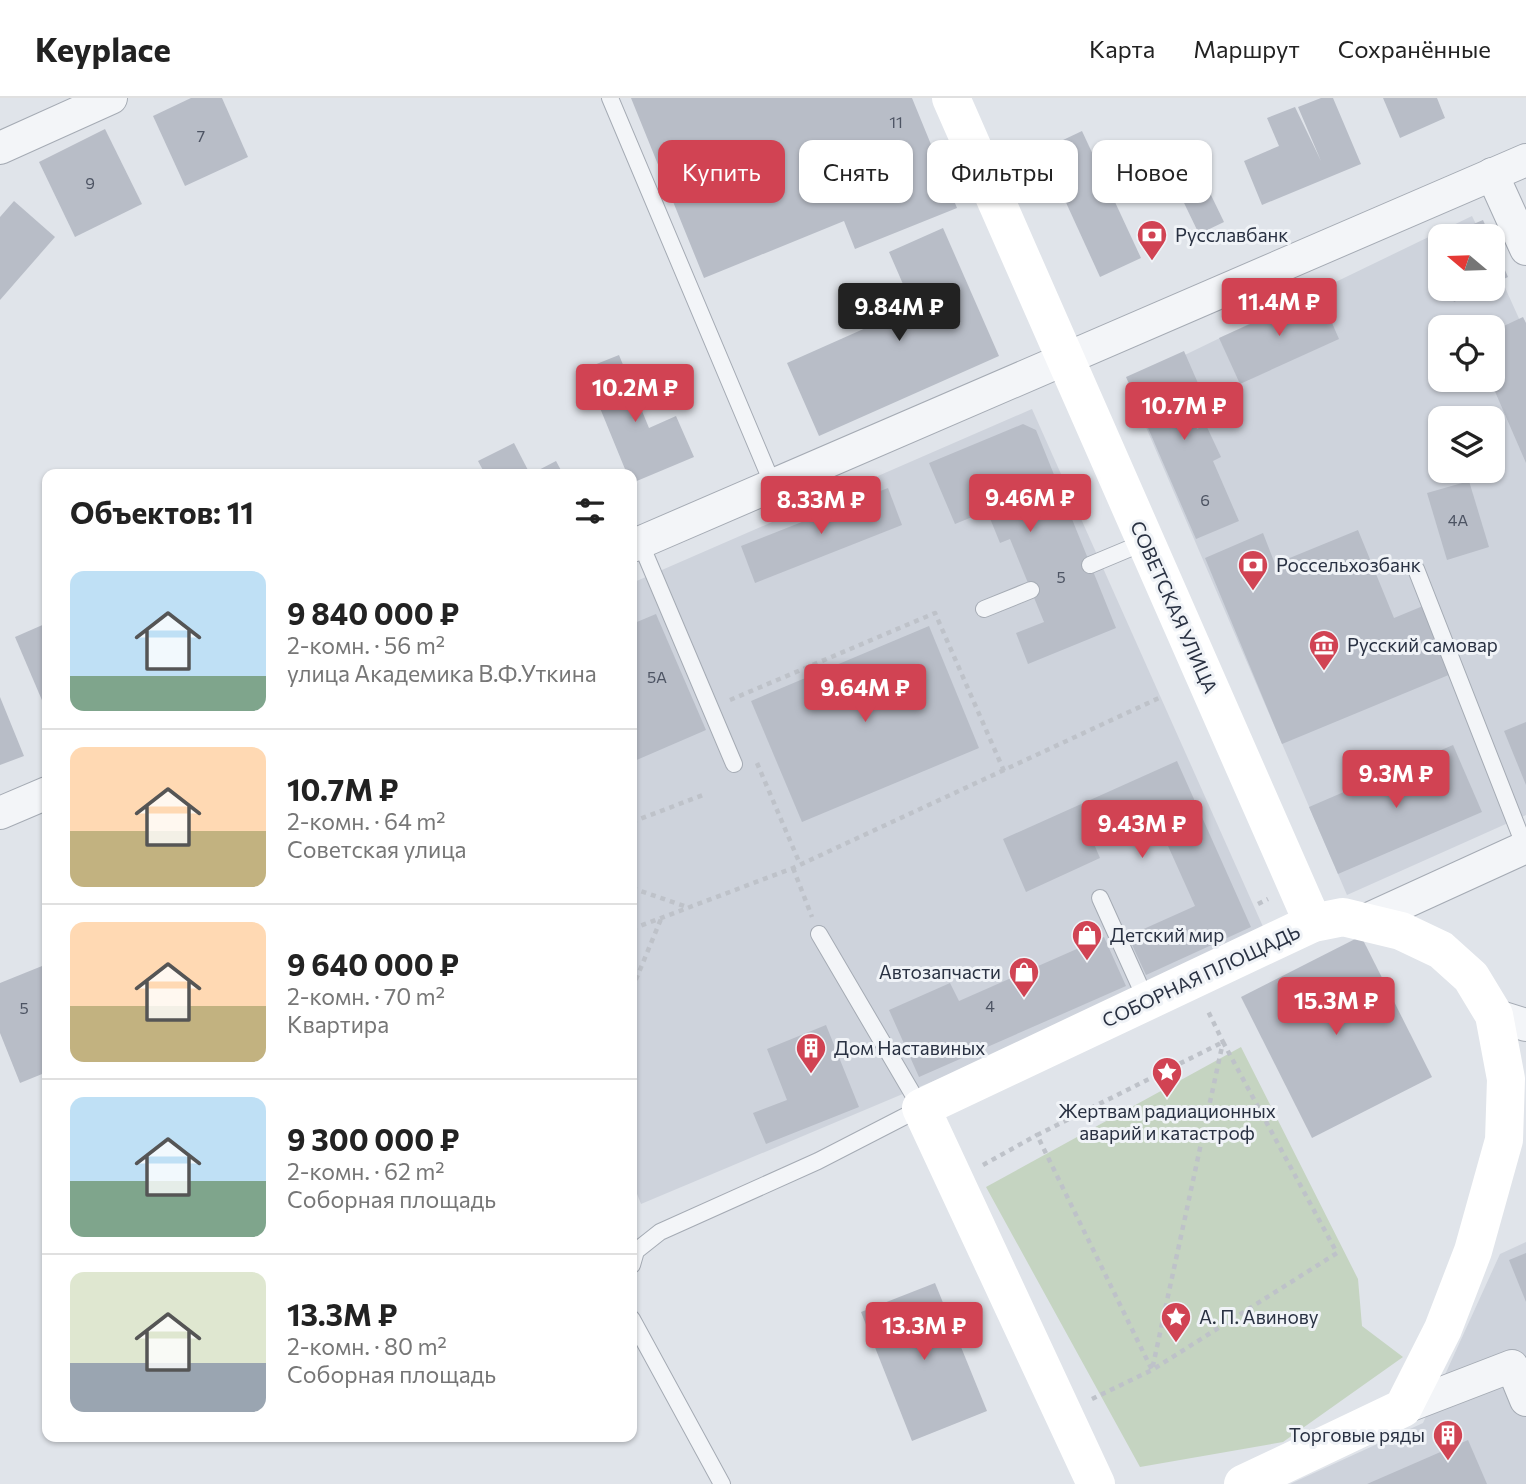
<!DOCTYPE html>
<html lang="ru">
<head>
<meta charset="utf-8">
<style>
  body { margin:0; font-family:Commissioner,sans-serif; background:#f6f6f6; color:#222; height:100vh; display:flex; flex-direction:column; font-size:26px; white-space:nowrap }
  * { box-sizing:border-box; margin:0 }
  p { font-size:23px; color:#767676 }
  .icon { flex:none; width:38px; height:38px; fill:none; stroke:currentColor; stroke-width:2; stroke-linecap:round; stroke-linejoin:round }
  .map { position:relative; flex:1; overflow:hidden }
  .side { position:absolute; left:42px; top:371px; width:595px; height:973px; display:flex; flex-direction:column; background:#fff; border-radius:14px; box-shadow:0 2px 5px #0004 }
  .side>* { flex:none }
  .banner { position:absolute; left:658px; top:42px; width:665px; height:63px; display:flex; gap:14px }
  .needle { width:46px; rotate:289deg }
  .controls { position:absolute; left:1428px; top:126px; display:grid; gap:14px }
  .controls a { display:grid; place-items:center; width:77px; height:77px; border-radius:14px; background:#fff; box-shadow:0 2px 5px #0004; font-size:35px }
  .price { position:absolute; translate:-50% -60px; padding:0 16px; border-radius:7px; background:#d14353; color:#fff; font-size:23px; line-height:46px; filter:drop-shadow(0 2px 4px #0008) }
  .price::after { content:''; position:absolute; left:50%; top:42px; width:21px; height:16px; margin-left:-10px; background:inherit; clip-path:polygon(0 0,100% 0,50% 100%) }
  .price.on { background:#222; color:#fff }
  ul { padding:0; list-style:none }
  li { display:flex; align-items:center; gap:21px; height:175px; padding:0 28px }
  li+li { border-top:2px solid #e0e0e0 }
  li span { display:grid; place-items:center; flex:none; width:196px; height:140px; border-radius:14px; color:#555 }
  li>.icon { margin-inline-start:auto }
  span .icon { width:84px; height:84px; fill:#fffc; stroke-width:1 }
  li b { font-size:30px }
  h2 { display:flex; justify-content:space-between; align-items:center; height:84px; padding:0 28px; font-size:30px }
  .chip { padding:0 24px; border-radius:14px; background:#fff; box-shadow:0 2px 5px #0004; font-size:24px; line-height:63px }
  .chip.on { background:#d14353; color:#fff }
  header { display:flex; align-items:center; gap:42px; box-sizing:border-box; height:98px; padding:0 35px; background:#fff; border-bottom:2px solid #e0e0e0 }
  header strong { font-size:33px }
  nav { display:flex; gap:38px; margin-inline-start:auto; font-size:24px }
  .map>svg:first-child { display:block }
</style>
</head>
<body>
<header>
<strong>Keyplace</strong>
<nav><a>Карта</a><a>Маршрут</a><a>Сохранённые</a></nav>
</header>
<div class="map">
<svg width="1526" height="1386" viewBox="0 0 1526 1386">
  <rect width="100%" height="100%" fill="#e0e4ea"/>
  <g fill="#ced3dc" fill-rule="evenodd">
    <path d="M1472,118l10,20h-42v53h53v-28l33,73v481l-179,80 -220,-512zM1440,229h53v53h-53zM1440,320h53v53h-53z"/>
    <path d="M1032,311l237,531 -628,264 -9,-23v-598z"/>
    <path d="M1526,1144v242h-236l133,-61 77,-169z"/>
  </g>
  <path fill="#c5d4c1" d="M1241,949l117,232 4,47 41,31 -120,85 -143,25 -154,-280z"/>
  <g fill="#b8bdc7">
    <path d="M191,0h31l26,59 -63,29 -32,-70z"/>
    <path d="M631,0h281l45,110 -102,41 -11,-28 -140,57z"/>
    <path d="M1321,0h12l28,66 -99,41 -18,-44 35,-15 -12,-28 28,-11 26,54 -23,-54z"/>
    <path d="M1383,0h54l8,20 -45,20z"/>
    <path d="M105,31l37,75 -67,33 -36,-75z"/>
    <path d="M1082,33l59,127 -41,19 -58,-127z"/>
    <path d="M1197,68l27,56 -25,12 -27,-56z"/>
    <path d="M14,103l41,36 -55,63v-83z"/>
    <path d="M1483,122l7,16h-45z"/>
    <path d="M943,130l56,128 -180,80 -32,-73 126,-56 -24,-55z"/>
    <path d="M1440,140v33l-12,-27z"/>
    <path d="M1493,145l15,34 -15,7z"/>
    <path d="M1448,191h34l-28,13z"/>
    <path d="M1319,195l20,46 -99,45 -21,-46z"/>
    <path d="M1523,219l3,6v140l-36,-83h3v-49z"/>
    <path d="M1184,253l20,46 -18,7 11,25 9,-4 15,32 -8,4 26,60 -43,18 -70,-162z"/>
    <path d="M619,257l30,73 27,-12 18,41 -62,26v-9h-5l-43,-105z"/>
    <path d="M1023,326l13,6 80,198 -88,36 -12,-31 28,-11 -34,-83 -10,4 -13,-32 -32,13 -26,-61z"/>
    <path d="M514,345l16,31h-45l-7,-13z"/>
    <path d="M556,363l7,13h-32z"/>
    <path d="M1469,383l20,66 -42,13 -20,-67z"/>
    <path d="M888,390l14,37 -147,58 -14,-37z"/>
    <path d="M1358,432l36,88 29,-12 28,68 -169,70 -77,-186 58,-25 12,31z"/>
    <path d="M656,516l50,116 -74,32v-138z"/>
    <path d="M47,525v89l-32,-75z"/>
    <path d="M929,528l50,122 -177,74 -51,-121z"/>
    <path d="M0,599l24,59 -24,9z"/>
    <path d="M1526,624v63l-22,-54z"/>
    <path d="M1453,647l29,67 -144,62 -29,-67z"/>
    <path d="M1177,663l74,166 -105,48 -18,-39 67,-30 -40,-89 -61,27 6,14 -74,34 -23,-53z"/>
    <path d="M1361,838l71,141 -120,61 -71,-141z"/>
    <path d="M1104,839l22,49 -207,91 -30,-67 61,-27 9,18z"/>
    <path d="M47,866v108l-27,11 -20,-50v-50z"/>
    <path d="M826,927l33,82 -93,37 -13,-31 34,-13 -20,-51z"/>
    <path d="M1526,1155v49l-17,-42z"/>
    <path d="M935,1185l52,128 -75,30 -51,-129z"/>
    <path d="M1468,1342l19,44h-120z"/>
  </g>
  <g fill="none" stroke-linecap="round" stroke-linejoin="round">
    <g stroke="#a5abb4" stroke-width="18">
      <g id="lane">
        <path d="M610,0l163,387"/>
        <path d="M640,444l94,222"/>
        <path d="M1090,467l55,-23"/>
        <path d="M1416,471l109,278"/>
        <path d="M984,511l47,-19"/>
        <path d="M1100,800l47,104"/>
        <path d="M632,1167l4,-14 24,-19 158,-71 103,-53 -102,-174"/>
        <path d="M632,1221l90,165"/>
      </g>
    </g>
    <g stroke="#a5abb4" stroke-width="34">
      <g id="street">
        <path d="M0,50l111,-50"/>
        <path d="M1492,76l34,75"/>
        <path d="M632,448l894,-386"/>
        <path d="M0,715l47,-20"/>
        <path d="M1364,823l162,-74"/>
        <path d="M1494,917l32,10"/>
        <path d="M1403,1310l109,-42 14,34"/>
      </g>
    </g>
    <g stroke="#bec2c9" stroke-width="4.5" stroke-dasharray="5 5" stroke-linecap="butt">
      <path d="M730,602l205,-87 69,158"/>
      <path d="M757,665l43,101"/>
      <path d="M632,724l71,-27"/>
      <path d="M793,770l19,49"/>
      <path d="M632,790l55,19"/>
      <path d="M1258,806l10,-5"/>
      <path d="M632,831l161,-61 366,-170"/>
      <path d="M632,891l29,-70"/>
      <path d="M1223,944l114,211 -185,117 -115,-235z"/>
      <path d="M983,1067l54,-30"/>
      <path d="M1092,1301l60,-29 71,-328 -16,-33"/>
    </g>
    <use href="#lane" stroke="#f3f5f8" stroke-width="16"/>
    <use href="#street" stroke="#f3f5f8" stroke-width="32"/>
    <g stroke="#fff" stroke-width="38">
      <path d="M951,0l362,825"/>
      <path d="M1096,1386l-175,-376 392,-185 30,-6 58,14 40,19 30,27 23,38 12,64 -2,61 -31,111 -30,78 -40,79 -160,76"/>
    </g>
  </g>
  <defs>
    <g id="bank-pin" transform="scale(1.575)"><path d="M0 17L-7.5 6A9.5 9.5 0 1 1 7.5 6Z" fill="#d14353" stroke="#f0f3f7"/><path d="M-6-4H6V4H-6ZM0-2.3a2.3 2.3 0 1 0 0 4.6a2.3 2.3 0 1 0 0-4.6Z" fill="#fff"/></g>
    <g id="museum-pin" transform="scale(1.575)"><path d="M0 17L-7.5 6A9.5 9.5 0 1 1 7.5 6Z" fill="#d14353" stroke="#f0f3f7"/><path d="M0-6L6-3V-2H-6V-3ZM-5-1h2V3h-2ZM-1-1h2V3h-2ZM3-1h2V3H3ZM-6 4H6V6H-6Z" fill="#fff"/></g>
    <g id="shop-pin" transform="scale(1.575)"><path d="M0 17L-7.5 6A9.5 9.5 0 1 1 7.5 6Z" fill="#d14353" stroke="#f0f3f7"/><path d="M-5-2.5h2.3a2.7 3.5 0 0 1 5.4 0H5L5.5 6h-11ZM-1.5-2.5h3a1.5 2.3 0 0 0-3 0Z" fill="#fff"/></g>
    <g id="building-pin" transform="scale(1.575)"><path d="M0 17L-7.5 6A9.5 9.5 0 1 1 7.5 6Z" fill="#d14353" stroke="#f0f3f7"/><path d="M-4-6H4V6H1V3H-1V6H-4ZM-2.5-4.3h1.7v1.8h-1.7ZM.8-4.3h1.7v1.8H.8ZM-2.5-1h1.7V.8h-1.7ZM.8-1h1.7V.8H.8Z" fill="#fff"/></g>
    <g id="sight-pin" transform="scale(1.575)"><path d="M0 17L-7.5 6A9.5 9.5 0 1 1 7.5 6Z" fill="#d14353" stroke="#f0f3f7"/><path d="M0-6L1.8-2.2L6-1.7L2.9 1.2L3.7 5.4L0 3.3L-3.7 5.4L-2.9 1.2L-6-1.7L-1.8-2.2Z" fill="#fff"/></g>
  </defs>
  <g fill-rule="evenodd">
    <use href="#bank-pin" x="1152" y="137"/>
    <use href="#bank-pin" x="1253" y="467"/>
    <use href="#museum-pin" x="1324" y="547"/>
    <use href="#shop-pin" x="1087" y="837"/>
    <use href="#shop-pin" x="1024" y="874"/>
    <use href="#building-pin" x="811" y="950"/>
    <use href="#sight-pin" x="1167" y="974"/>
    <use href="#sight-pin" x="1176" y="1219"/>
    <use href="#building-pin" x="1448" y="1337"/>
  </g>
  <g text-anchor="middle" stroke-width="6" stroke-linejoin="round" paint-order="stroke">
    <g font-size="16" fill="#4d5463">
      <text x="896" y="30">11</text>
      <text x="201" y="44">7</text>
      <text x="90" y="91">9</text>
      <text x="1205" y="408">6</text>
      <text x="1458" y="428">4А</text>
      <text x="1061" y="485">5</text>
      <text x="657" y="585">5А</text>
      <text x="990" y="914">4</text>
      <text x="24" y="916">5</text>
    </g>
    <g font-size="19" fill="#293142" stroke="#f0f3f7" text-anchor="start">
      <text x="1175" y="144">Русславбанк</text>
      <text x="1276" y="474">Россельхозбанк</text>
      <text x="1347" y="554">Русский самовар</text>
      <text x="1110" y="844">Детский мир</text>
      <text x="1001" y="881" text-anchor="end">Автозапчасти</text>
      <text x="834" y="957">Дом Наставиных</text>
      <text x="1167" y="1020" text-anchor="middle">Жертвам радиационных<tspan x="1167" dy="22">аварий и катастроф</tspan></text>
      <text x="1199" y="1226">А. П. Авинову</text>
      <text x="1425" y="1344" text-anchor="end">Торговые ряды</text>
    </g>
    <g font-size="19" fill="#293142" stroke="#f0f3f7">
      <text transform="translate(1174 509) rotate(66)" y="7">СОВЕТСКАЯ УЛИЦА</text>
      <text transform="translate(1201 878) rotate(-25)" y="7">СОБОРНАЯ ПЛОЩАДЬ</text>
    </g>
  </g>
</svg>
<div class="controls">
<a><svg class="needle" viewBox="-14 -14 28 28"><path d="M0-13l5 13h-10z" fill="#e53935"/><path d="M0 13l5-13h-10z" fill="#767676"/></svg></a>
<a><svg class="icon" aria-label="locate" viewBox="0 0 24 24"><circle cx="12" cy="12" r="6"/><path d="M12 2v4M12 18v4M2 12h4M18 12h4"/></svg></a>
<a><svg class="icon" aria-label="layers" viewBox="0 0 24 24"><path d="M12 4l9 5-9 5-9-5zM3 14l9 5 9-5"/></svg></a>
</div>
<b class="price" style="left:1279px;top:240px">11.4M ₽</b>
<b class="price on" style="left:899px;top:245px">9.84M ₽</b>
<b class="price" style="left:635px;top:326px">10.2M ₽</b>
<b class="price" style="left:1184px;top:344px">10.7M ₽</b>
<b class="price" style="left:1030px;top:436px">9.46M ₽</b>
<b class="price" style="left:821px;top:438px">8.33M ₽</b>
<b class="price" style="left:865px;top:626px">9.64M ₽</b>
<b class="price" style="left:1396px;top:712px">9.3M ₽</b>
<b class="price" style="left:1142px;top:762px">9.43M ₽</b>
<b class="price" style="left:1336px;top:939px">15.3M ₽</b>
<b class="price" style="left:924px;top:1264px">13.3M ₽</b>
<div class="banner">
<a class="chip on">Купить</a>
<a class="chip">Снять</a>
<a class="chip">Фильтры</a>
<a class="chip">Новое</a>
</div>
<section class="side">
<h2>Объектов: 11<svg class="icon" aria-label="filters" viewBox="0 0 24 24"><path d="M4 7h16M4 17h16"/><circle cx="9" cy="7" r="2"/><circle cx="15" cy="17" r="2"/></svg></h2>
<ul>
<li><span style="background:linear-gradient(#bfe0f5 75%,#7fa58c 0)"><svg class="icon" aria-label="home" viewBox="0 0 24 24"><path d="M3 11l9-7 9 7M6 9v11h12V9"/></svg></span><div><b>9 840 000 ₽</b><p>2-комн. · 56 m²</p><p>улица Академика В.Ф.Уткина</p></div></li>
<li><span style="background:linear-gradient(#ffd9b3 60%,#c2b280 0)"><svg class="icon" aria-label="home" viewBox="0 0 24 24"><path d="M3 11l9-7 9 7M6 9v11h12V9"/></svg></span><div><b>10.7M ₽</b><p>2-комн. · 64 m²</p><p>Советская улица</p></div></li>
<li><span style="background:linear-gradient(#ffd9b3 60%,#c2b280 0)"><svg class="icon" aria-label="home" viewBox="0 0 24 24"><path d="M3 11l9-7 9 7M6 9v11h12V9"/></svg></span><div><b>9 640 000 ₽</b><p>2-комн. · 70 m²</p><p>Квартира</p></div></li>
<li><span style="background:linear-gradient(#bfe0f5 60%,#7fa58c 0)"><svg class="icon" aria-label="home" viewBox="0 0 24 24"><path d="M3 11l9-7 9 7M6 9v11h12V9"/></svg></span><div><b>9 300 000 ₽</b><p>2-комн. · 62 m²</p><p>Соборная площадь</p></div></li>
<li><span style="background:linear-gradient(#dfe7d0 65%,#9aa5b1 0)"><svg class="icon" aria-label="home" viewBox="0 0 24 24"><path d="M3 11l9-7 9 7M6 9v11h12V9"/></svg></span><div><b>13.3M ₽</b><p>2-комн. · 80 m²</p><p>Соборная площадь</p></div></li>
</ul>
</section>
</div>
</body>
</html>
